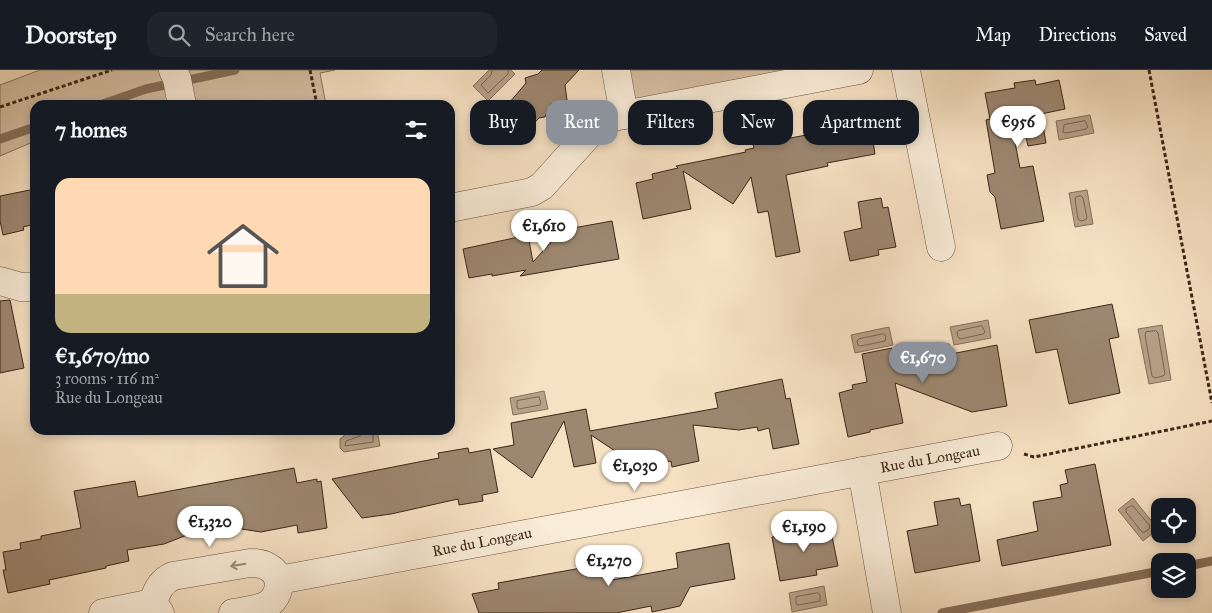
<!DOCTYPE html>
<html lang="en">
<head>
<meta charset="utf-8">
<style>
  body { margin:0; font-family:"IM FELL Great Primer",serif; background:#20242c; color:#f1f3f6; height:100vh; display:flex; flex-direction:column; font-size:19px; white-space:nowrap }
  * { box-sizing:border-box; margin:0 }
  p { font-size:16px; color:#9ea1a6 }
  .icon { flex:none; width:28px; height:28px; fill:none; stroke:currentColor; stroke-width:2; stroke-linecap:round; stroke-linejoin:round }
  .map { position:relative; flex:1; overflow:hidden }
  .sheet { position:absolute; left:30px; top:30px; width:425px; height:335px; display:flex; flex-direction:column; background:#171b24; border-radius:15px; box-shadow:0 2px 8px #0003 }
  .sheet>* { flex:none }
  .banner { position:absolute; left:470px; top:30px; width:475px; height:45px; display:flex; gap:10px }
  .controls { position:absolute; left:1151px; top:428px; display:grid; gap:10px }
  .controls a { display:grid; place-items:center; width:45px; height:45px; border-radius:10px; background:#171b24; box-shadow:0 2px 8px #0003; font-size:25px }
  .price { position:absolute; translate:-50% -42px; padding:0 11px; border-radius:18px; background:#fff; color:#222; font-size:16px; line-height:32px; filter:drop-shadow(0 1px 2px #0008) }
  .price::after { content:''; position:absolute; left:50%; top:30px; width:15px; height:11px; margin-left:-8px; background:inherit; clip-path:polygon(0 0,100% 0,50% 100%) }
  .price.selected { background:#8c9099; color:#fff }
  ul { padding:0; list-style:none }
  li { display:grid; align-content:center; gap:10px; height:265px; padding:0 25px }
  li span { display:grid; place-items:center; height:155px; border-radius:15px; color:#555 }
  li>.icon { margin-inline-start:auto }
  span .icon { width:90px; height:90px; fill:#fffc; stroke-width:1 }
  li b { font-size:21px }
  h2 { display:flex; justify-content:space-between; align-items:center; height:60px; padding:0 25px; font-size:21px }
  .tag { padding:0 18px; border-radius:15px; background:#171b24; box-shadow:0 2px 8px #0003; font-size:18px; line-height:45px }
  .tag.selected { background:#8c9099; color:#fff }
  header { display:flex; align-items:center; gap:30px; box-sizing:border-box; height:70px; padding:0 25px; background:#171b24; border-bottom:1px solid #363941 }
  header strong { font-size:24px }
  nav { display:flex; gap:28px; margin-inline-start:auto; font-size:18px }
  .search { width:350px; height:45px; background:#20242c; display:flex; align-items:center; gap:12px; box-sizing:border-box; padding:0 18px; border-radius:15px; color:#9ea1a6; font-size:19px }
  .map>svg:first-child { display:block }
</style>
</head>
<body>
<header>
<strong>Doorstep</strong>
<div class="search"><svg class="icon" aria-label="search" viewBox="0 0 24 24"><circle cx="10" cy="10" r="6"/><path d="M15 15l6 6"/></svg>Search here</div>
<nav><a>Map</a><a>Directions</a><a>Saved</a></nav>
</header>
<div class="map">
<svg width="1212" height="543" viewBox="0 0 1212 543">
  <rect width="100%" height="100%" fill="#f6e1c3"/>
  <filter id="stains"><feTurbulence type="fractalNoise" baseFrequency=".004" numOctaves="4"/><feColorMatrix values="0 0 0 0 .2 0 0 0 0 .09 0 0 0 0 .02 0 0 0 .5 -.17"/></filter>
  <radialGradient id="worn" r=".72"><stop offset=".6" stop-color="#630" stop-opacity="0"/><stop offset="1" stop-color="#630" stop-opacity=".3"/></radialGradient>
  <g fill="#d7c1a6" stroke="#8a745e">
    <path d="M40,0h295l-15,3 6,32h-144l-1,-5 -30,5h-116v36l-35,15v-71z"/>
    <path d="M616,0h243l-235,45z"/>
  </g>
  <g fill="#b7a188" stroke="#86705a">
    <path d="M489,0h22l4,4 -27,27 -15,-15z"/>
    <path d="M1090,45l4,18 -35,7 -3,-19z"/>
    <path d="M1087,120l6,34 -18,3 -6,-34z"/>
    <path d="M988,250l3,18 -37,7 -4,-18z"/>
    <path d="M1162,255l9,55 -22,4 -11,-55z"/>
    <path d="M889,257l4,18 -38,8 -4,-18z"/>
    <path d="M544,321l4,18 -35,6 -3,-17z"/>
    <path d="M372,360h5l3,16 -36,6 -4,-4v-9l6,-5z"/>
    <path d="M1133,428l25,31 -15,12 -25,-31z"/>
    <path d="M824,516l3,19 -35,7 -3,-19z"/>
  </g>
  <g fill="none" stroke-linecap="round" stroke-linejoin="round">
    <g stroke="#7a644f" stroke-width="1">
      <path d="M492,0l-1,5 -10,10 7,8 20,-19v-4"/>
      <path d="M1085,51l3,6 -2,2 -20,4 -3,-1 1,-7z"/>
      <path d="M1081,126l2,2 4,20 -2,2 -4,1 -3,-2 -3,-20 1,-2z"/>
      <path d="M982,256l3,6 -2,2 -23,5 -2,-2 -1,-4 1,-2z"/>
      <path d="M1156,261l2,2 7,41 -2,2 -8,2 -3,-2 -7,-41 1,-3z"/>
      <path d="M883,264l3,2 -1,5 -24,5 -3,-1 -1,-4 2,-2z"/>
      <path d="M539,327l2,6 -1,2 -21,4 -2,-1v-7z"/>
      <path d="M363,360l-3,6 -14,5 -1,5 28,-4v-12"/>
      <path d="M1131,436h2l17,20 -1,3 -4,3h-3l-16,-20v-3z"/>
      <path d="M818,523l2,2v6l-22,4 -2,-1v-7z"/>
    </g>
    <g stroke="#86705a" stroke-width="9">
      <path d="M100,35l46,-16 89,-19"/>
      <path d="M0,69l35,-12"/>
      <path d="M1188,496l24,-5"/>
      <path d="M942,543l218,-42"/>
    </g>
  </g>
  <g fill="#9d8770" stroke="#3d2616">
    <path d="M542,0h37l-14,15 2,15 -16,4 -6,13 -6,1 -17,18 -24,-20 28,-33 -1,-5 13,-4z"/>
    <path d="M1035,10l1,5 23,-5 6,29 -24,5 5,29 -18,3 -6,-26 -11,2 9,46 13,-2 11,55 -43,8 -6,-32 -5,-5 -3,-17 8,-2 -9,-53 4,-1 -5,-26 30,-5 -1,-5z"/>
    <path d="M868,40l7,44 -48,9 1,3 -42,9 14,77 -24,5 -8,-46 -10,2 -7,-36 -18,27 -50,-33 8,38 -48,10 -7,-36 17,-4 -1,-5 26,-6 -2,-2 70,-14 -1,-2 9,-2 -2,-7 27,-6 1,5 42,-8 -1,-3 14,-2 -1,-11z"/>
    <path d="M35,119v35l-12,3 1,3 -21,5 -3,-14v-25z"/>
    <path d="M881,128l2,10 5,-1 8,40 -18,3 1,5 -29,6 -6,-29 18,-4 -4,-26z"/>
    <path d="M612,151l7,38 -99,17 6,-6 -34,6v-2l-23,4 -6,-29 65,-14 5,27 29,-32z"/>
    <path d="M10,230l14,68 -24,5v-72z"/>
    <path d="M1112,234l7,33 -10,2 11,54 -51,11 -12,-55 -21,4 -7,-33z"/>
    <path d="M949,274l2,10 46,-9 10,61 -35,6 -77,-29 8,40 -33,7v2l-22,5 -9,-44 14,-4 -1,-4 15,-3 -5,-28 30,-6 1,7z"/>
    <path d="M782,309l4,20 4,-1 9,46 -26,5 -4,-21 -11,3 -1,-4 -18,3 -46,-5 6,36 -27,6 -1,-6 -32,6 -48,-32 5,28 -22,4 -10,-46 -32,57 -39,-29 21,-4 -3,-22 75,-14 4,22 128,-23 -3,-15z"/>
    <path d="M468,378l1,5 21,-4 8,43 -16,3 1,6 -24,4 -1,-6 -67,15 -29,4 -30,-39 107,-21 -1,-5z"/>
    <path d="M1095,394l16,81 -109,21 -5,-26 41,-9 -5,-29 29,-5 -2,-12 8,-2 -3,-13z"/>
    <path d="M294,398l3,15 20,-4v3l4,-1 6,47 -29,5 -1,-8 -36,7 -26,-4h-30l-41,16 -37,6 2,11 -23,5v2l-57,12 1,4 -42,9 -5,-23h3l-3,-18 18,-3 -1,-6 21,-4v-3l40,-8 -7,-37 61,-10 3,16z"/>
    <path d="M959,428l2,8 9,-2 10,57 -65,12 -8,-42 31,-6 -4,-23z"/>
    <path d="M830,456l8,40 -22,4 1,5 -37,6 -8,-44z"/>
    <path d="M729,473l6,36 -45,8 -10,19 -28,6 -1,-6 -35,7h-137l-7,-19 27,-5 -1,-6 111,-20 3,17 66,-12 -2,-15z"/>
  </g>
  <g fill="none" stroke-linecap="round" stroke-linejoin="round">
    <g stroke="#6b5541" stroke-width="29">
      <g id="minor">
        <path d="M173,0l4,9 5,26"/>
        <path d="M616,0l8,45"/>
        <path d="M906,0l35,177"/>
        <path d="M450,138l82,-16 10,-6 56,-62 10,-6 251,-48"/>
        <path d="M0,211l21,6h14"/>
        <path d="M862,401l25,142"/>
        <path d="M279,510l719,-134"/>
        <path d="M103,543l50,-10"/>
        <path d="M160,543l-7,-10c3,-12 8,-22 20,-27l77,-13c6,0 12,0 18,4 16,8 13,29 -1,38 -10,5 -23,6 -34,8"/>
      </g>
    </g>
    <g stroke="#3d2616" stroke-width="3" stroke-dasharray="4 2.5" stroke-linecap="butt">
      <path d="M310,0l7,35"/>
      <path d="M1149,0l63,333"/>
      <path d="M0,37l112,-37"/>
      <path d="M1024,384l10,3 178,-36"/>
    </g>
    <use href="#minor" stroke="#f9ecd8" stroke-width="28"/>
  </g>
  <defs><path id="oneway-shaft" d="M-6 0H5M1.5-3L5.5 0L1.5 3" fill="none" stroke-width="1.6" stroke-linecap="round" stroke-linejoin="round" transform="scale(1.25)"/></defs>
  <use stroke="#9b8977" href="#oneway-shaft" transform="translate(238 495) rotate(170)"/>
  <g text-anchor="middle" stroke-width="5" stroke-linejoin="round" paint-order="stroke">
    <g font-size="15" fill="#3d2616" stroke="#f9ecd8">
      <text transform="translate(930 389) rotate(-10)" y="5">Rue du Longeau</text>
      <text transform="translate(482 472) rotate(-11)" y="5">Rue du Longeau</text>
    </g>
  </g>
  <rect width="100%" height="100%" filter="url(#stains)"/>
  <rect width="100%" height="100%" fill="url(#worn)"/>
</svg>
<div class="controls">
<a><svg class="icon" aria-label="locate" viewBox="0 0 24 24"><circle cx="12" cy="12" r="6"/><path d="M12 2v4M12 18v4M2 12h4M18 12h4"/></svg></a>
<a><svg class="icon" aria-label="layers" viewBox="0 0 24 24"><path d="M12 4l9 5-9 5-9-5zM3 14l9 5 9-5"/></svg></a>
</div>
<b class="price" style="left:1018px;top:78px">€956</b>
<b class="price" style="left:544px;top:182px">€1,610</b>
<b class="price selected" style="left:923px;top:314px">€1,670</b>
<b class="price" style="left:635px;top:422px">€1,030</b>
<b class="price" style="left:210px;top:478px">€1,320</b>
<b class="price" style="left:804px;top:483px">€1,190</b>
<b class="price" style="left:609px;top:517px">€1,270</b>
<div class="banner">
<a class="tag">Buy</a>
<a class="tag selected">Rent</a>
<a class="tag">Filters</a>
<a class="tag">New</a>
<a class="tag">Apartment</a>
</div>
<section class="sheet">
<h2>7 homes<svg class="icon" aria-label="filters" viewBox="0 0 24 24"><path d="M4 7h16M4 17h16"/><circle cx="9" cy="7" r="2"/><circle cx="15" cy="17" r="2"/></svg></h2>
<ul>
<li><span style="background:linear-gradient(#ffd9b3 75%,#c2b280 0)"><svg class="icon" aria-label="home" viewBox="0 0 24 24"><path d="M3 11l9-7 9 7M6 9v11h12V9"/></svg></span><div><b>€1,670/mo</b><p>3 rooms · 116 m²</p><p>Rue du Longeau</p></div></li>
</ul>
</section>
</div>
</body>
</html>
